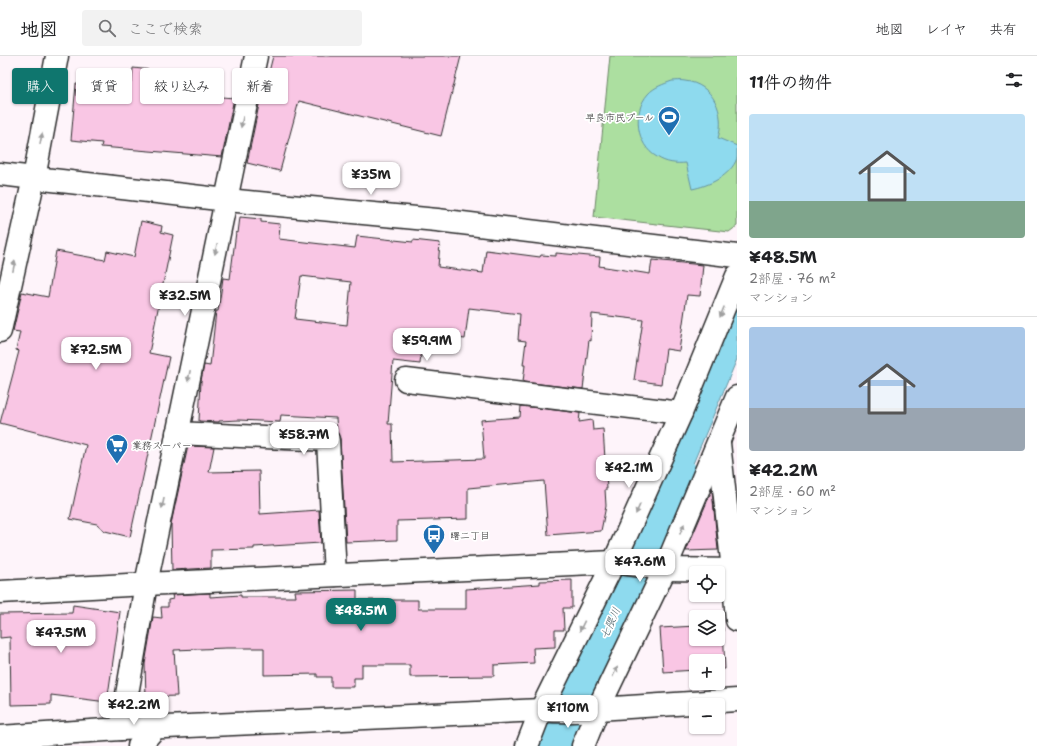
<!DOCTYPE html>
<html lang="ja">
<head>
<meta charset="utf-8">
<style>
  body { margin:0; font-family:"Shantell Sans","Klee One",sans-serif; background:#f2f2f2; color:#202124; height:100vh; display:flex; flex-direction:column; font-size:15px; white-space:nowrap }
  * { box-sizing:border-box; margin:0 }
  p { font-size:13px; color:#757577 }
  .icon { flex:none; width:22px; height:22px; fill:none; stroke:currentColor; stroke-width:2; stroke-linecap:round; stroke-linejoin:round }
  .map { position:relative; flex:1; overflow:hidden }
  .drawer { display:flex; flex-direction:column; background:#fff; width:300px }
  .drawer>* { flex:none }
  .top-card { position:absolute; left:12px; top:12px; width:380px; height:36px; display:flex; gap:8px }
  .fabs { position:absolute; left:689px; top:510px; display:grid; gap:8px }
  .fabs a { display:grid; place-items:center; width:36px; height:36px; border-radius:4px; background:#fff; box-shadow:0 1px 3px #0004; font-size:20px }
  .price { position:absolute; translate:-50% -34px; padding:0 9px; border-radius:8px; background:#fff; color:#222; font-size:13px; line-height:26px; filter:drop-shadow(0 1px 2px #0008) }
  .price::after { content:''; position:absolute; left:50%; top:24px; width:12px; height:9px; margin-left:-6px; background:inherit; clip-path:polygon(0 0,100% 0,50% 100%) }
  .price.on { background:#0f766e; color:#fff }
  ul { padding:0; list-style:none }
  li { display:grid; align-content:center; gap:8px; height:212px; padding:0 12px }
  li+li { border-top:1px solid #e0e0e0 }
  li span { display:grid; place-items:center; height:124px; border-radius:4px; color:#555 }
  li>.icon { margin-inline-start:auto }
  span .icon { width:72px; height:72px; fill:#fffc; stroke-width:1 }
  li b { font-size:17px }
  h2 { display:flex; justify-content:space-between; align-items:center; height:48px; padding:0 12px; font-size:17px }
  .pill { padding:0 14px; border-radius:4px; background:#fff; box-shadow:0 1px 3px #0004; font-size:14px; line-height:36px }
  .pill.on { background:#0f766e; color:#fff }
  header { display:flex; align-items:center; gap:24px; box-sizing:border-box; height:56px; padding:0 20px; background:#fff; border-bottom:1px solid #e0e0e0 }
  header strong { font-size:19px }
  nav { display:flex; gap:22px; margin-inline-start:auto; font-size:14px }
  .search { width:280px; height:36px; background:#f2f2f2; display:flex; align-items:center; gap:10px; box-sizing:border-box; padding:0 14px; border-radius:4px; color:#757577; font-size:15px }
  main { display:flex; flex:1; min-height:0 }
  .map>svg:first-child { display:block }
</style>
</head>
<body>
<header>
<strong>地図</strong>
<div class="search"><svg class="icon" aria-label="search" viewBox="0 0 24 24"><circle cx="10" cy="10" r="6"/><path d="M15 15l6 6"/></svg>ここで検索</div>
<nav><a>地図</a><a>レイヤ</a><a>共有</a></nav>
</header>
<main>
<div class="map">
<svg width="737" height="690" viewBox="0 0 737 690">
  <rect width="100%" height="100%" fill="#fef4fa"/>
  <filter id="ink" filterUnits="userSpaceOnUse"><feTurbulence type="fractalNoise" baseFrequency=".025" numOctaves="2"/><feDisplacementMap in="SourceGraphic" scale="8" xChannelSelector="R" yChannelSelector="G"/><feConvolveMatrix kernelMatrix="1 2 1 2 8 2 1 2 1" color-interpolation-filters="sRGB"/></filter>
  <g filter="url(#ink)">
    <path fill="#acdfa0" stroke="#6c8566" d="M610,0h127v170l-8,6 -135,-15z"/>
    <g fill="#8edaee" stroke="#6694a0">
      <path d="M672,25c4,0 9,-1 13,0 28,3 41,32 33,57l19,8c0,3 0,9 0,12 -6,18 -29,28 -45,31l-6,-26c-10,1 -20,0 -29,-6 -21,-12 -25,-45 -9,-63 6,-7 16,-10 24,-13z"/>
      <path d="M737,244v59l-79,188 -22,-7z"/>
      <path d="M613,531l22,1 -33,84 -28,-2z"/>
    </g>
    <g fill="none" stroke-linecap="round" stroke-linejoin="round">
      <path stroke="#8edaee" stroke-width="51" d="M554,690l44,-100 54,-117 21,-51"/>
    </g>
    <g fill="#f9c6e4" stroke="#2b2b2b" fill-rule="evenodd">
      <path d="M273,0h188l-20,80 -142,-35 -19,70 -33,-8 13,-63h2z"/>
      <path d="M133,12l38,4 -1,15 18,2v5l46,4 -12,59 -121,-10 1,-4 -31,-3 5,-56 13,1v-5l43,2z"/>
      <path d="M240,161l21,2v3l19,2 -1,15 76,9 2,-12 56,6v-2l27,3 -2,24 45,6 3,-23 54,7 1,-2 15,1v-3l44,4 -1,9 51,8 2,-14 51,5 -3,31 -13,-1 -8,56 -13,-2 -5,35 -27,-4 9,-60 -51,-6 -1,27 -2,-1 -6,49 -60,-7 2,-17h-2l3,-24 -8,-1 2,-26 -51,-6 -4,31 -42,-5 -3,30 -27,-3 -5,63h4l1,38 91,-3 -3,-39 39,-3 1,-11 59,7 -1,9 13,-2 1,10 10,-1 4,60h-2l1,17 -5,25 -53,4 -4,-54 -76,7v31l-71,2v19l-51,2 -6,-103 -3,-7 -1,-14 -55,-3 -1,7 -41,-2 -20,1v1l-20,-1 2,-40 3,-16 6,1 6,-55h2l5,-33 7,1 6,-47 2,1zM301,220l50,6 -4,43 -52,-6z"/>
      <path d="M141,165l21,5 -1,6 12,3 -24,118 20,4 -39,180 -25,-6 -8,-7 -27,-5 16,-74 -86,-22 19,-72 -3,-1 4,-18 -7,-1 9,-39 26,5 8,-46 49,9 2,-9 27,6z"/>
      <path d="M188,390l26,1 -5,25 50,-1 1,43 59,-4 2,33 -67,4v2l-43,1v18l-39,2 -1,-46z"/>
      <path d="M712,434l6,60 -32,1z"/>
      <path d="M572,524v28h-9l1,22h-9v17l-22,1 1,15 -40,2v11l-84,1v-12h-48v13h-8v9h-23v-10h-14v-3l-53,1v-27h-38l-52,2 3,46 -31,1 -1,-33 8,-47 9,1 -1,-11h7v-7l5,-1 -1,-4 38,-2v4l31,-2v2h55l-1,-6 62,-1v10h61v9h48v-20l74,-5v-3z"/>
      <path d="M73,549l47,7 -13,90 -56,-7v9l-40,1 -1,-68 -10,1v-24l72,-1z"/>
      <path d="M696,570v13h22v-12h5l2,42h-7v-8h-22v9l-33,2 -3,-44z"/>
    </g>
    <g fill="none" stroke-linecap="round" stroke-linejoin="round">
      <g stroke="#2b2b2b" stroke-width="25">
        <g id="minor">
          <path d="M0,118l227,26 210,20 300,36"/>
          <path d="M0,275l34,-153 23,-122"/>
          <path d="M406,324l275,33"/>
          <path d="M177,377l151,7 7,135"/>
          <path d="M719,387l14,127 4,50"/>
          <path d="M0,536l146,-8 468,-22 51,7 72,1"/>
          <path d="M121,673l25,-145 110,-528"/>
          <path d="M0,681l121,-8 420,-19c19,2 37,2 57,-1l139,-9"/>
          <path d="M139,690l16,-18"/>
          <path d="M527,690l14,-36 73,-148 67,-149 56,-137"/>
          <path d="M583,690l15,-37 67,-140 72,-172"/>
        </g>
      </g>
      <use href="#minor" stroke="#fff" stroke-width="22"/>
    </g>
    <defs><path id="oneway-solid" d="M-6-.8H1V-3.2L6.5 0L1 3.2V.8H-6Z"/></defs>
    <g fill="#a0a0a0">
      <use href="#oneway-solid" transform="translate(242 66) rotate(101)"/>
      <use href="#oneway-solid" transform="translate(41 83) rotate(-79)"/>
      <use href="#oneway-solid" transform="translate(216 193) rotate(102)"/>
      <use href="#oneway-solid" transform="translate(14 210) rotate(-78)"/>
      <use href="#oneway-solid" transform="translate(722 256) rotate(112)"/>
      <use href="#oneway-solid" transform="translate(189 320) rotate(102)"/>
      <use href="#oneway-solid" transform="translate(163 447) rotate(102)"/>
      <use href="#oneway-solid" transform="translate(638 453) rotate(114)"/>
      <use href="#oneway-solid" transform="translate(682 473) rotate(-67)"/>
      <use href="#oneway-solid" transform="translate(582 570) rotate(116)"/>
      <use href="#oneway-solid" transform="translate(615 616) rotate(-64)"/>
    </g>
  </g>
  <defs>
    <g id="stadium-pin" transform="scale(1.15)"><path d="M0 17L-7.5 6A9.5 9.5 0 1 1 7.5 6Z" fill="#1f6fb2" stroke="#fff"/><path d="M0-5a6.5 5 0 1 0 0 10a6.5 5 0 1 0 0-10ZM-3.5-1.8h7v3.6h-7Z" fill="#fff"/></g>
    <g id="supermarket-pin" transform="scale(1.15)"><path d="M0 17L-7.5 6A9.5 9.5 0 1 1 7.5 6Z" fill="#1f6fb2" stroke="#fff"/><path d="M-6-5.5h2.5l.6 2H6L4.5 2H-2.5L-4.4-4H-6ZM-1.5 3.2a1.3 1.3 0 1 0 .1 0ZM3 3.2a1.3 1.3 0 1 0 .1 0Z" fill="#fff"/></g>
    <g id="bus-pin" transform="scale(1.15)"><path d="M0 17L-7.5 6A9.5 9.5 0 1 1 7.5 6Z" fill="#1f6fb2" stroke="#fff"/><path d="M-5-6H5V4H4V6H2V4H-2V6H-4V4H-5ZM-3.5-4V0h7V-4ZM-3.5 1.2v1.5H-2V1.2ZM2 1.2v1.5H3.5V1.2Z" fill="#fff"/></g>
  </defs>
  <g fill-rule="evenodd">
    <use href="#stadium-pin" x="669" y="61"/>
    <use href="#supermarket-pin" x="117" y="389"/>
    <use href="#bus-pin" x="434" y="479"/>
  </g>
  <g text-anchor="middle" stroke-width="3.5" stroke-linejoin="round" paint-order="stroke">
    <g font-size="10" fill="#2b2b2b" stroke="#fff" text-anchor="start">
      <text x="654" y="65" text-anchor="end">早良市民プール</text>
      <text x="132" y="393">業務スーパー</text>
      <text x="450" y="483">曙二丁目</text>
    </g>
    <g font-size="11" font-style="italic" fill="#496066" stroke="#fff">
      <text transform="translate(610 567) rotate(-66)" y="4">七隈川</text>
    </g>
  </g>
</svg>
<div class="fabs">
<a><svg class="icon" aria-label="locate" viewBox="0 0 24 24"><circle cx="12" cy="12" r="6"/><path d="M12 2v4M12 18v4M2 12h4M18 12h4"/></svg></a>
<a><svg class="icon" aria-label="layers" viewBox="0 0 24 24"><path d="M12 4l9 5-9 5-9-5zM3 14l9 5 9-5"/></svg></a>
<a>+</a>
<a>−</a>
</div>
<b class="price" style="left:371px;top:140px">¥35M</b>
<b class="price" style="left:185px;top:261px">¥32.5M</b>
<b class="price" style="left:427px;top:306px">¥59.9M</b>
<b class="price" style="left:96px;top:315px">¥72.5M</b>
<b class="price" style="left:304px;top:400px">¥58.7M</b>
<b class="price" style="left:629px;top:433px">¥42.1M</b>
<b class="price" style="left:640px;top:527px">¥47.6M</b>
<b class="price on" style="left:361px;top:576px">¥48.5M</b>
<b class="price" style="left:61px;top:598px">¥47.5M</b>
<b class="price" style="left:134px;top:670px">¥42.2M</b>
<b class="price" style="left:568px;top:673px">¥110M</b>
<div class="top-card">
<a class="pill on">購入</a>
<a class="pill">賃貸</a>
<a class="pill">絞り込み</a>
<a class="pill">新着</a>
</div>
</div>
<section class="drawer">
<h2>11件の物件<svg class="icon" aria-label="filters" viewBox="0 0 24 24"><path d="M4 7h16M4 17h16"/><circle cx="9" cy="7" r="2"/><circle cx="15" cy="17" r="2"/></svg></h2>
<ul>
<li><span style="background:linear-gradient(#bfe0f5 70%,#7fa58c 0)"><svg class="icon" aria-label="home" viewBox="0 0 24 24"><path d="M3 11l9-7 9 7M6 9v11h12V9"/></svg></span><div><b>¥48.5M</b><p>2部屋 · 76 m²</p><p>マンション</p></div></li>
<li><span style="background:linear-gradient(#a9c7e8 65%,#9aa5b1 0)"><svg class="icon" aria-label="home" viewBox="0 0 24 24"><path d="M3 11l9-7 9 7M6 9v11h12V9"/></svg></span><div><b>¥42.2M</b><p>2部屋 · 60 m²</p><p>マンション</p></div></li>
</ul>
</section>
</main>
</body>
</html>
